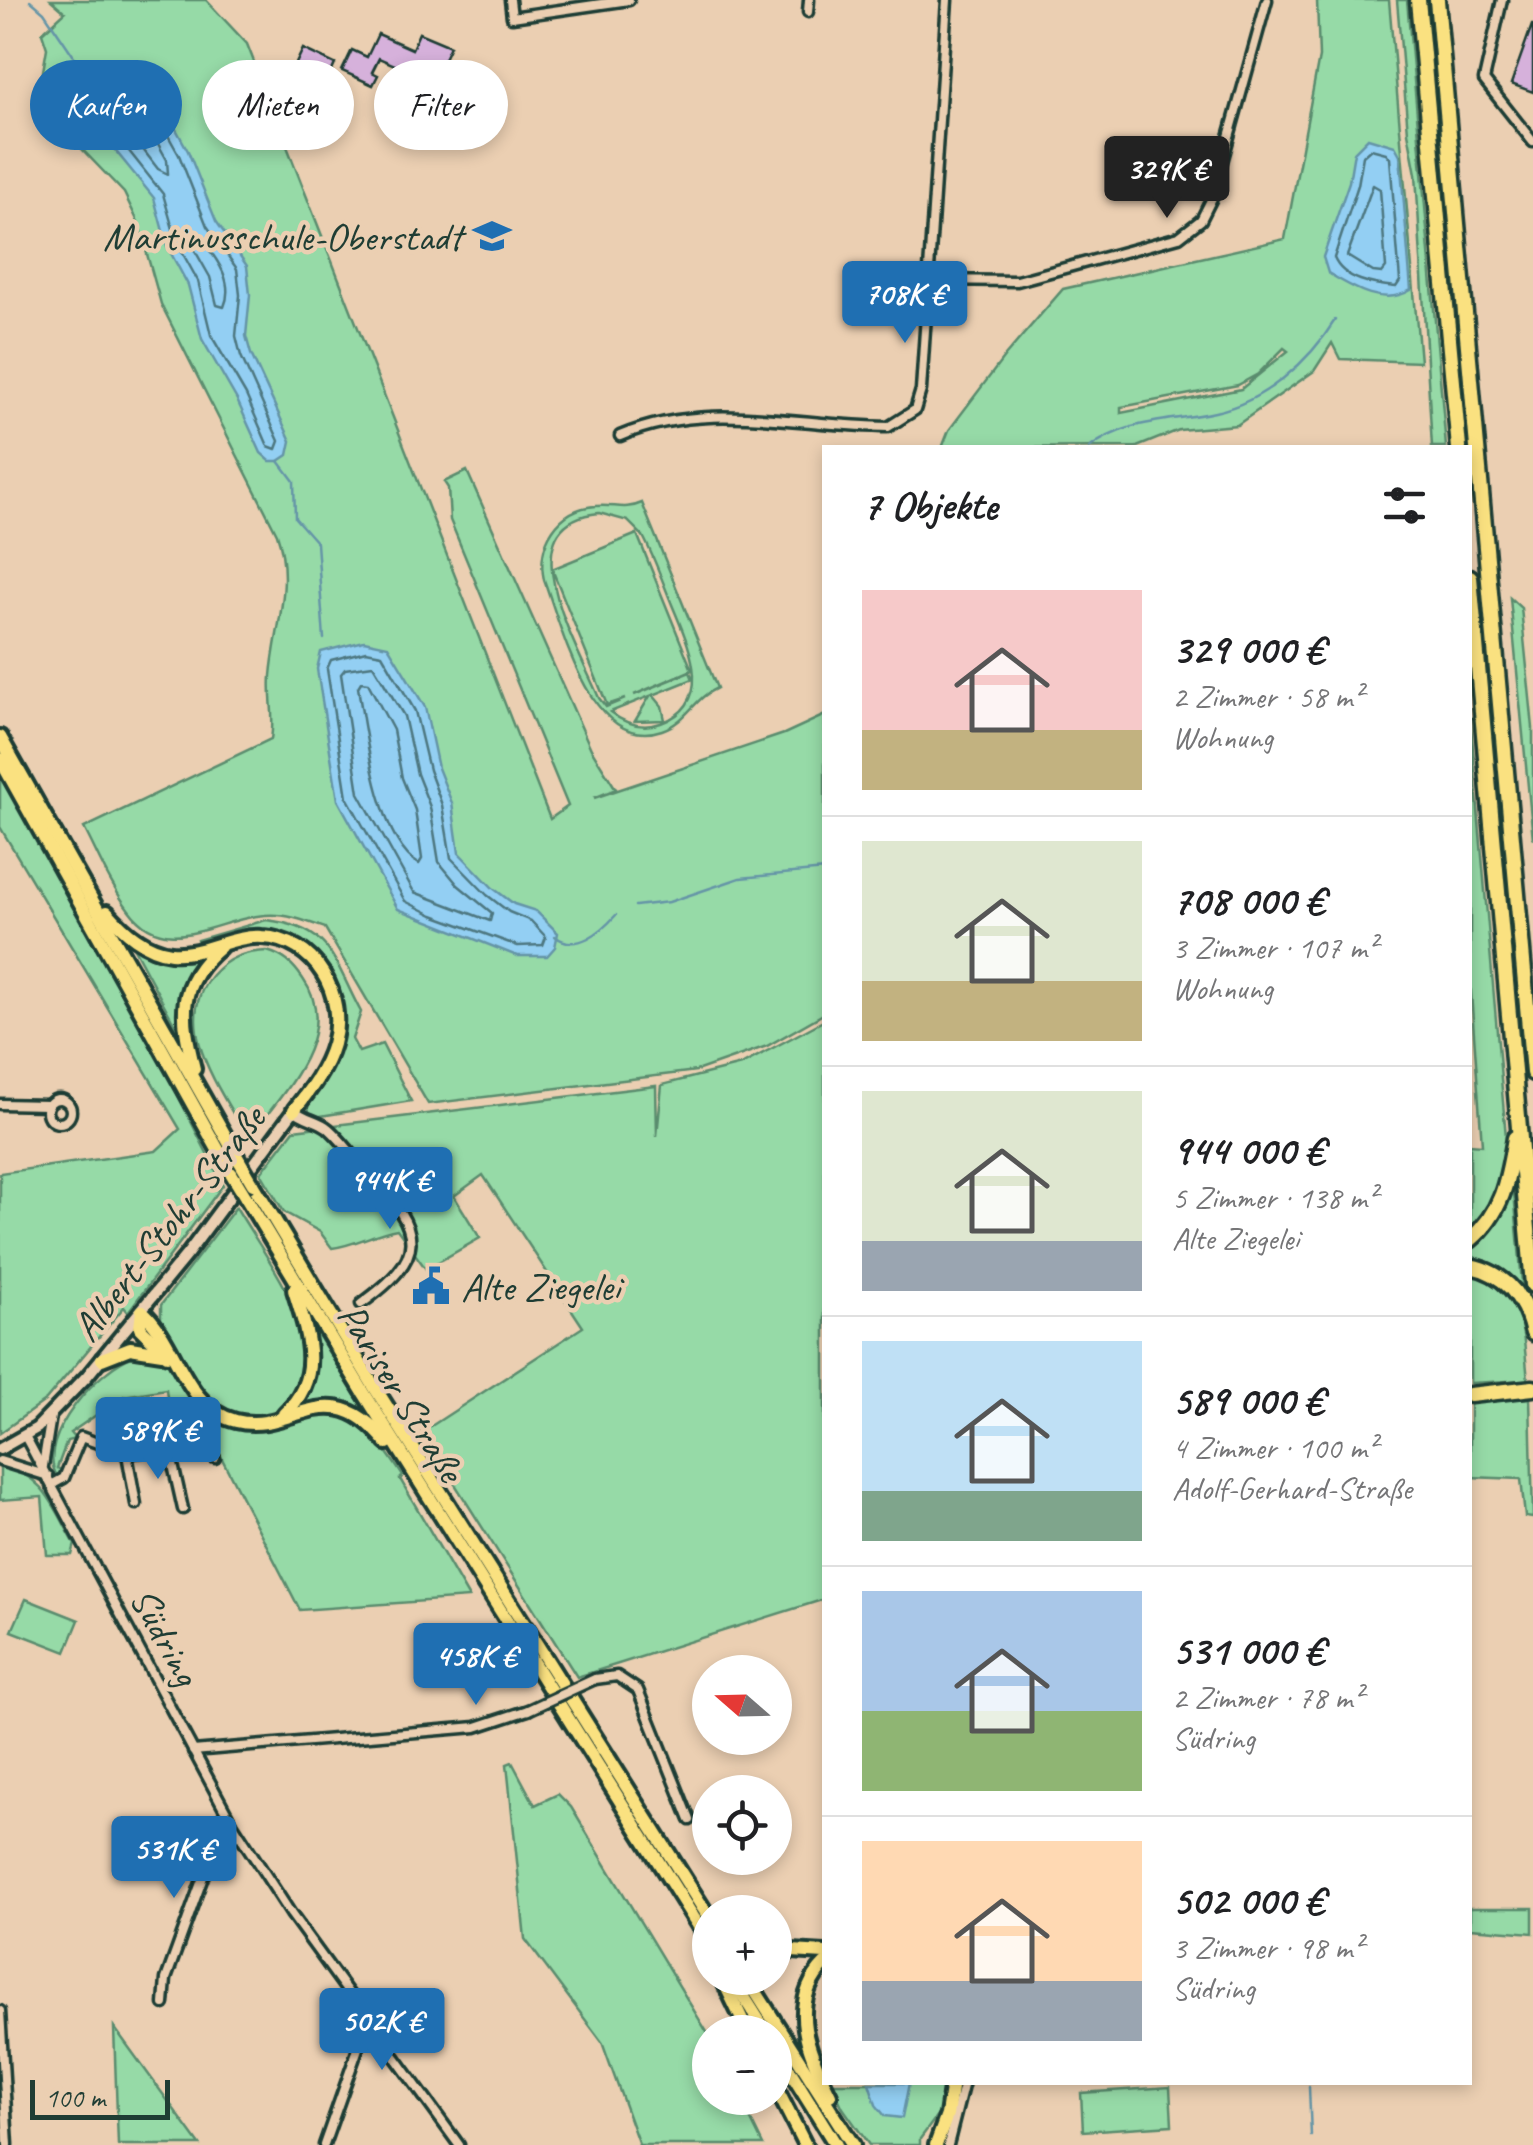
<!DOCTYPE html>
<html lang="de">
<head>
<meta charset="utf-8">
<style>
  body { margin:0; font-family:Caveat,sans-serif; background:#f6f6f6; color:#202124; height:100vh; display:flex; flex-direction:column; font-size:38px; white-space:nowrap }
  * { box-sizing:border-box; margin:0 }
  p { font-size:32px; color:#757577 }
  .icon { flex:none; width:55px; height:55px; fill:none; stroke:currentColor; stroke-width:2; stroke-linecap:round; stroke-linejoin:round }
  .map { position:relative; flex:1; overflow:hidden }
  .side { position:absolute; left:822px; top:445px; width:650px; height:1640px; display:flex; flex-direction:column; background:#fff; border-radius:0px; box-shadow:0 5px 15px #0003 }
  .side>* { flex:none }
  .guide { position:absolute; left:30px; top:60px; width:642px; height:90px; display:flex; gap:20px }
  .needle { width:65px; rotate:290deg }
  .buttons { position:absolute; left:692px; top:1655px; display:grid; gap:20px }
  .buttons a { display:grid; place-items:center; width:100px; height:100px; border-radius:50%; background:#fff; box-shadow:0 5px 15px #0003; font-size:50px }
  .scale { position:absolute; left:30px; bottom:25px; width:140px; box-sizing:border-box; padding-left:10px; border:5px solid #1f3d34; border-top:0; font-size:28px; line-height:35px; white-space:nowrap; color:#1f3d34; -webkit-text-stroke:8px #ebcfb2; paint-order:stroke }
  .price { position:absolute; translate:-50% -85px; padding:0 22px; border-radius:10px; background:#1f6fb2; color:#fff; font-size:32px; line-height:65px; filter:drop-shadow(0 2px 5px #0008) }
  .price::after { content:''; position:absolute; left:50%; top:60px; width:30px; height:22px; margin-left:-15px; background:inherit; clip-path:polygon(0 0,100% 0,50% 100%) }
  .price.on { background:#222; color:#fff }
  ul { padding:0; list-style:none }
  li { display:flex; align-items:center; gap:30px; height:250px; padding:0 40px }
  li+li { border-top:2px solid #e0e0e0 }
  li span { display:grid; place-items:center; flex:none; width:280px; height:200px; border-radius:0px; color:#555 }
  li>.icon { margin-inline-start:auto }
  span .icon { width:120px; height:120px; fill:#fffc; stroke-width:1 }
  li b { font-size:42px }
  h2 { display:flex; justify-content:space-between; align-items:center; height:120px; padding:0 40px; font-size:42px }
  .tag { padding:0 35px; border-radius:45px; background:#fff; box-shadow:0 5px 15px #0003; font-size:35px; line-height:90px }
  .tag.on { background:#1f6fb2; color:#fff }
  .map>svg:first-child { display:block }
</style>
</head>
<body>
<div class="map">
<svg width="1533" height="2145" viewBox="0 0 1533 2145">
  <rect width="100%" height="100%" fill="#ebcfb2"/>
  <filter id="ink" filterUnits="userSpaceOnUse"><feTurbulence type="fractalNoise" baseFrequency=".01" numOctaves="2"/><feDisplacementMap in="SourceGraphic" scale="20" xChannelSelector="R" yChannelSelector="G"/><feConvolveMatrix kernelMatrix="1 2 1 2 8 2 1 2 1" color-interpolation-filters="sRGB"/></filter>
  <g filter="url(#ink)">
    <g fill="#96daa7" stroke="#5a8c6e" stroke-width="2.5" fill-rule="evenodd">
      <path d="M51,0h155l41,44 303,775 18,-13 -118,-286 -2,-32 -4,-6 23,-11 124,278 25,40 -22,9 190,-64 41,-19v298l-58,33 -71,25 -268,33 -103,-176c-19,-7 -40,-15 -60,-13 -47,3 -99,46 -136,-5 -19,-25 -31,-55 -45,-82l187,-89c4,-22 -2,-41 0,-63 4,-49 23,-93 6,-142l-116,-230 -23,-82 -14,-29 -47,-49 -32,-16 -5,-9 -3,-13 10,-58 -5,-15 23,-21z"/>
      <path d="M1317,0h72l31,362 -80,-3 -8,-16 -18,28 -77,54 -58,5 -42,17 -195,1 7,-18 56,-74 58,-67 222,-50 34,-182zM1284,348l4,3 -47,38 -120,24v-6l117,-22 20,-11z"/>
      <path d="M1397,0h10l39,447h-14l-16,-273 -8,-42z"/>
      <path d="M642,503l75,185c-23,10 -30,34 -55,42 -71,24 -100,-102 -118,-150 -8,-36 14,-72 52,-74 19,-2 28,5 46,-3zM599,513l29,8 15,15c11,21 19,44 28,66 15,38 48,100 -10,121 -18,6 -36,1 -51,-11l40,-16 -15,25 30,-1 -3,-14 -9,-11 40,-16 -3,-7 -56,23 58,-25 -55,-136 -85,35 55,136 18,-6 -19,8 -7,-9c-20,-48 -96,-176 0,-185z"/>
      <path d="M1510,598l11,10 12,120v111z"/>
      <path d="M1470,716l37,433 -9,49 -28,37v-91l12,1 -12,-166z"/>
      <path d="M0,769l164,299 59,117 -95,127 -4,-5 -78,93 -46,33v-260l156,-22 24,-22 -180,-302z"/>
      <path d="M266,920c66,7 67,40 95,92l-9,27 7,13 23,-8 29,57 -90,15 -3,4 -8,-5 -3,-12 20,-31 9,-86c-30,-68 -78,-55 -137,-39l-2,-7z"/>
      <path d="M130,941l71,18 -23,68h-2z"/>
      <path d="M267,951c17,5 26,13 36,28 40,56 -24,117 -55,161 -25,-48 -79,-114 -36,-165 16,-18 32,-23 55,-24z"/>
      <path d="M825,1020v579l-248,78 -155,-245 161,-105 -100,-152 -29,21 26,42 -54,31 -29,-40c-23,4 -41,16 -65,19l-12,-16 -36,-20 -23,-39 33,-43 362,-44 1,50 5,-51 79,-20z"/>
      <path d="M1513,1181l9,102 1,13 -53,-34v-17z"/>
      <path d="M236,1207c27,46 70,99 71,155 0,13 -14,39 -25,46 -60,42 -98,-46 -121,-86v-17z"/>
      <path d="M1470,1270c55,11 53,66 58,110l-58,3z"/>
      <path d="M312,1325l59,96 -70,-14 13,-30z"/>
      <path d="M136,1352c10,2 21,3 29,9 25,19 34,55 66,65 16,5 30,2 46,-2 71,-20 86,-9 126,52l-3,3 69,119 -169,12 -80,-155 -37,-23 -1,-8 -8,-6v-12l-6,-1 -2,-16 -42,7 -54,37 5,6 -8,2 -10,27 6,3 -6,5c-23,-37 44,-111 78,-120z"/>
      <path d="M1530,1398l3,120 -8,-1 -4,-38 -51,-2v-76z"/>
      <path d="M0,1465c46,11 53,41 75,79l-3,11h-25l-5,-58 -42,3z"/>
      <path d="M26,1599l53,21 -13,32 -54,-21z"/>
      <path d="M512,1762l23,43 23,-11 13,13 139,230v61h30l23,47h-124l-37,-103 -77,-103 -18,-175z"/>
      <path d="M1470,1908h63v25l-63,-5z"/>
      <path d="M114,2027l86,118h-82z"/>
      <path d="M831,2083h113l-4,29 -20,27v6h-51l-26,-37z"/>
      <path d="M1170,2087l2,38 -89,6 -2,-38z"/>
    </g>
    <g fill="#93cff3" stroke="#6595a7" stroke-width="2.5">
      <path d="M131,82l27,14 30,55 28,70 31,45 3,29 -4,41 5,18 40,87 -3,14 -9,6h-9l-9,-8 -24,-53 -35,-61 -14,-54 -21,-39 -13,-48 -62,-76 1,-30 17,-9z"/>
      <path d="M1368,138l27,8 5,9 11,135c-28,17 -58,-2 -83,-17l-5,-16 26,-75 5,-30z"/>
      <path d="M364,641l24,5 37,61 13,61 14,35 7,50 34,35 21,16 22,7 22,22 -3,14 -8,9h-30l-119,-47 -60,-109 -21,-131 4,-17z"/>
      <path d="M869,2083h40l-7,35 -17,-2 -9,-11z"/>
    </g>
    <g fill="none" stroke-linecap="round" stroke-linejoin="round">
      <g stroke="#4d7780" stroke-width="2.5">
        <path d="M128,92l23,13 28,50 28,71 30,43 3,26 -4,41 5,20 38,85 -3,8 -8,-3 -22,-51 -35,-60 -13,-54 -21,-38 -14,-49 -61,-77v-18z"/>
        <path d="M118,105l23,8 26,47 1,14 -10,-5 -43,-56z"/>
        <path d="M1371,149l15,4 4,5 10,123 -4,6c-22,-2 -53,-7 -62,-29l24,-73 5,-29z"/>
        <path d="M1373,185l7,4 6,79 -4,5 -9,-1 -26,-16z"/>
        <path d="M191,233h6c16,22 39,46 27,74l-7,-2 -7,-28 -21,-37z"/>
        <path d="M366,651l16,3 33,57 14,59 13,35 9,53 36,37 22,17 22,9 15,16 -3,8 -25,1 -85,-31 -28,-14 -58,-104 -20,-128 4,-9z"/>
        <path d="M373,665l31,51 13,58 13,33 9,55 19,23 34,28 -2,8 -76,-29 -55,-99 -18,-119 4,-5z"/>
        <path d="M361,682l7,1 25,47 9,48 13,32 7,49 -3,5c-41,-22 -54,-134 -61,-177z"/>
      </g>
      <g stroke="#6595a7" stroke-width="2.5">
        <path d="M30,0l14,12 54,80"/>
        <path d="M1089,448c38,-29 81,-26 126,-36 49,-10 94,-50 120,-92"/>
        <path d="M279,461l15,20 1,37 22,25 7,96"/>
        <path d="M635,906l34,-4 71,-24 85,-8"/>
        <path d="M555,936c21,17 46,-4 61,-21"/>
        <path d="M1309,2087l2,49"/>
      </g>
    </g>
    <g fill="#d6b1db" stroke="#1f3d34" stroke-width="2.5">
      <path d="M1532,25h1v67l-22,-8z"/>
      <path d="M419,33l31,13 -10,21 -8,-4 -11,23 -29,-15 3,-6 -16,-7 -7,14 6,3 -5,10 -31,-14 10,-21 15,7 11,-23 34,15z"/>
      <path d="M303,49l32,15 -8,18 -16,-7 -6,13 11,5 -6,12 -35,-17 10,-20 7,4z"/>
    </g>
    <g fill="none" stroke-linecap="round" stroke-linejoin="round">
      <g stroke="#1f3d34" stroke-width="15">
        <g id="minor">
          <path d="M510,0l2,17 117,-17"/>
          <path d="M1502,0l-18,80 49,62"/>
          <path d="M808,12l1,-12"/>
          <path d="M928,280l89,1 162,-44 22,-17 11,-22 55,-198"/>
          <path d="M620,436c87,-37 177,-10 268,-9l27,-17 6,-20 26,-390"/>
          <circle cx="59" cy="1111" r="12"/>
          <path d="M0,1104l48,1"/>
          <path d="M294,1110c10,9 24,10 34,18 15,13 28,32 42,47 53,57 58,81 -9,129"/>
          <path d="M25,1436l207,387 59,91 168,231"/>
          <path d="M169,1447l14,62"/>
          <path d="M127,1454l9,50"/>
          <path d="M0,1461l48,15"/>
          <path d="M43,1466l8,-50"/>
          <path d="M53,1484l11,-6 17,-41 46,17 65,-10 23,14"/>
          <path d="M595,1679l22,-3 21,14 52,130"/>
          <path d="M193,1751l283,-24 52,-17"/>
          <path d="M164,2004l2,-25 53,-146 13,-10"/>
          <path d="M0,2011l8,134"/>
          <path d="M324,2145l37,-105 13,-9"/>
          <path d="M948,2145l16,-63"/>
        </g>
      </g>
      <g stroke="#1f3d34" stroke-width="18">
        <path id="tertiary" d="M0,1449l37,-21 50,-52 101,-123 106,-143"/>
      </g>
      <g stroke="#1f3d34" stroke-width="20">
        <g id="trunk">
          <path d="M0,737l240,425"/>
          <path d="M0,759l231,414"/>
          <path d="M107,912c17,19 38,38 64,41 32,3 60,-18 91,-16 53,2 85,58 71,107 -7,25 -23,46 -39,66"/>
          <path d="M194,1069c-13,-52 -18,-85 26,-122"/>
          <path d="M253,1184l119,199 338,536"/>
          <path d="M245,1196l117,194 348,554"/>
          <path d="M142,1311c35,30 42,98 94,110 57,14 93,-51 151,22"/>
          <path d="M142,1311l-2,17 27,27"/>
          <path d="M102,1359l28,-11 32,5"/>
          <path d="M284,1414c40,-37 24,-79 10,-124"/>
          <path d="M775,1950l50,3"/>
          <path d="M825,1964c-39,39 -16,90 5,131"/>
          <path d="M722,1978l26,54"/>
          <path d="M732,1978l34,54"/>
          <path d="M747,1978l106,167"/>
          <path d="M775,2047l61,98"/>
          <path d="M775,2086l30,59"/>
          <path d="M936,2145l11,-30 5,-33"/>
        </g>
      </g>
      <g stroke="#1f3d34" stroke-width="21">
        <g id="motorway">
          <path d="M1418,0l41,448"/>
          <path d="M1437,0l96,1073"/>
          <path d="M1470,577l63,708"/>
          <path d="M1470,1240c33,-28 38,-61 45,-102"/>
          <path d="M1470,1266c36,7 55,32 63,67"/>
          <path d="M1470,1395l63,-7"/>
        </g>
      </g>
      <use href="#minor" stroke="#ebcfb2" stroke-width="8"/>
      <use href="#tertiary" stroke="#ebcfb2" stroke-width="10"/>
      <use href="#trunk" stroke="#fae180" stroke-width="12"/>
      <use href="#motorway" stroke="#fae180" stroke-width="14"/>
      <g stroke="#1f3d34" stroke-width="15" stroke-linecap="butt">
        <path id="minor-bridge" d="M528,1710l67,-31"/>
      </g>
      <g stroke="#1f3d34" stroke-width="20" stroke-linecap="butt">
        <g id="trunk-bridge">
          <path d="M240,1162l13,22"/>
          <path d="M231,1173l14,23"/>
        </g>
      </g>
      <use href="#minor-bridge" stroke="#ebcfb2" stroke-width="8"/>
      <use href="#trunk-bridge" stroke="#fae180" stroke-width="12"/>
    </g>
  </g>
  <defs>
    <g id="school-bare" transform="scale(3)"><path d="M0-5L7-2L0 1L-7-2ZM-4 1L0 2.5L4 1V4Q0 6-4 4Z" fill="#1f6fb2" stroke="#ebcfb2" stroke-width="2.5" paint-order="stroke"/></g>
    <g id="civic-bare" transform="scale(3)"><path d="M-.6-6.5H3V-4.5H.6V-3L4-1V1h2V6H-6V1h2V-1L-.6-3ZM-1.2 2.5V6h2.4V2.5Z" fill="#1f6fb2" stroke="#ebcfb2" stroke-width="2.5" paint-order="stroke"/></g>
  </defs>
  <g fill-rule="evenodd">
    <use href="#school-bare" x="492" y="236"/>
    <use href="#civic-bare" x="431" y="1286"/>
  </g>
  <g text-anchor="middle" stroke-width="9" stroke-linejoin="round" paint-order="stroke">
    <g font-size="40" fill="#1f3d34" stroke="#ebcfb2" text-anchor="end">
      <text x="462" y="250">Martinusschule-Oberstadt</text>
      <text x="461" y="1300" text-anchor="start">Alte Ziegelei</text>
    </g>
    <g font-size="40" fill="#1f3d34" stroke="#ebcfb2">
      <text transform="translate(168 1223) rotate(-52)" y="14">Albert-Stohr-Straße</text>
      <text transform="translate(402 1392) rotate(58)" y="14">Pariser Straße</text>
      <text transform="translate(166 1636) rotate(62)" y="14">Südring</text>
    </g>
  </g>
</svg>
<div class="buttons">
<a><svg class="needle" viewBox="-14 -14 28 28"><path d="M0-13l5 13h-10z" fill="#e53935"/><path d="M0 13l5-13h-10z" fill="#757577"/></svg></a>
<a><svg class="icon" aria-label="locate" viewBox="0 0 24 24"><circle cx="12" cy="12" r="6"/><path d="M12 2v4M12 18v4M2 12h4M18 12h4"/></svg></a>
<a>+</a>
<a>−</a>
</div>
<div class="scale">100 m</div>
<b class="price on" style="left:1167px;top:221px">329K €</b>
<b class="price" style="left:905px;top:346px">708K €</b>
<b class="price" style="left:390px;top:1232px">944K €</b>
<b class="price" style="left:158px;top:1482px">589K €</b>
<b class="price" style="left:476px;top:1708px">458K €</b>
<b class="price" style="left:174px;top:1901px">531K €</b>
<b class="price" style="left:382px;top:2073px">502K €</b>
<div class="guide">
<a class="tag on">Kaufen</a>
<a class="tag">Mieten</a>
<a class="tag">Filter</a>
</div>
<section class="side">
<h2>7 Objekte<svg class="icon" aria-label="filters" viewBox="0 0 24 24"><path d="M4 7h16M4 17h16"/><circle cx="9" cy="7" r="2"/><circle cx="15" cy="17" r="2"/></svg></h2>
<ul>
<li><span style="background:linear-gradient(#f6c9c9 70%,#c2b280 0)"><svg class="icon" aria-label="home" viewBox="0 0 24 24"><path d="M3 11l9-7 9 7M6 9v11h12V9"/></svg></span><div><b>329 000 €</b><p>2 Zimmer · 58 m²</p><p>Wohnung</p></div></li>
<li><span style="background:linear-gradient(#dfe7d0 70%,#c2b280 0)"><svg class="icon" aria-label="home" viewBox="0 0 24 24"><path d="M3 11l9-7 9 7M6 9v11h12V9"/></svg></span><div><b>708 000 €</b><p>3 Zimmer · 107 m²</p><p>Wohnung</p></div></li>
<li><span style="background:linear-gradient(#dfe7d0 75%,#9aa5b1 0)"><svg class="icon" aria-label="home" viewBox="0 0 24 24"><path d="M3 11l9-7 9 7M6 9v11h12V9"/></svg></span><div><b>944 000 €</b><p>5 Zimmer · 138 m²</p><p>Alte Ziegelei</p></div></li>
<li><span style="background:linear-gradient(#bfe0f5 75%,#7fa58c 0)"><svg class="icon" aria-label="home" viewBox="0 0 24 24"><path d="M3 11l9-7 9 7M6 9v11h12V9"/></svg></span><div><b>589 000 €</b><p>4 Zimmer · 100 m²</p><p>Adolf-Gerhard-Straße</p></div></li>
<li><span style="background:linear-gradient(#a9c7e8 60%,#8fb573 0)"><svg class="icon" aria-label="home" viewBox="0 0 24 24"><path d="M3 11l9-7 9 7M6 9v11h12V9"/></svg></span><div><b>531 000 €</b><p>2 Zimmer · 78 m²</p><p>Südring</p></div></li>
<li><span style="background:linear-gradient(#ffd9b3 70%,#9aa5b1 0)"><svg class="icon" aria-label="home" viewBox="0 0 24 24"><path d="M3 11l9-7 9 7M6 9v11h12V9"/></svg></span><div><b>502 000 €</b><p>3 Zimmer · 98 m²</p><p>Südring</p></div></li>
</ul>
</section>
</div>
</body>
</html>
